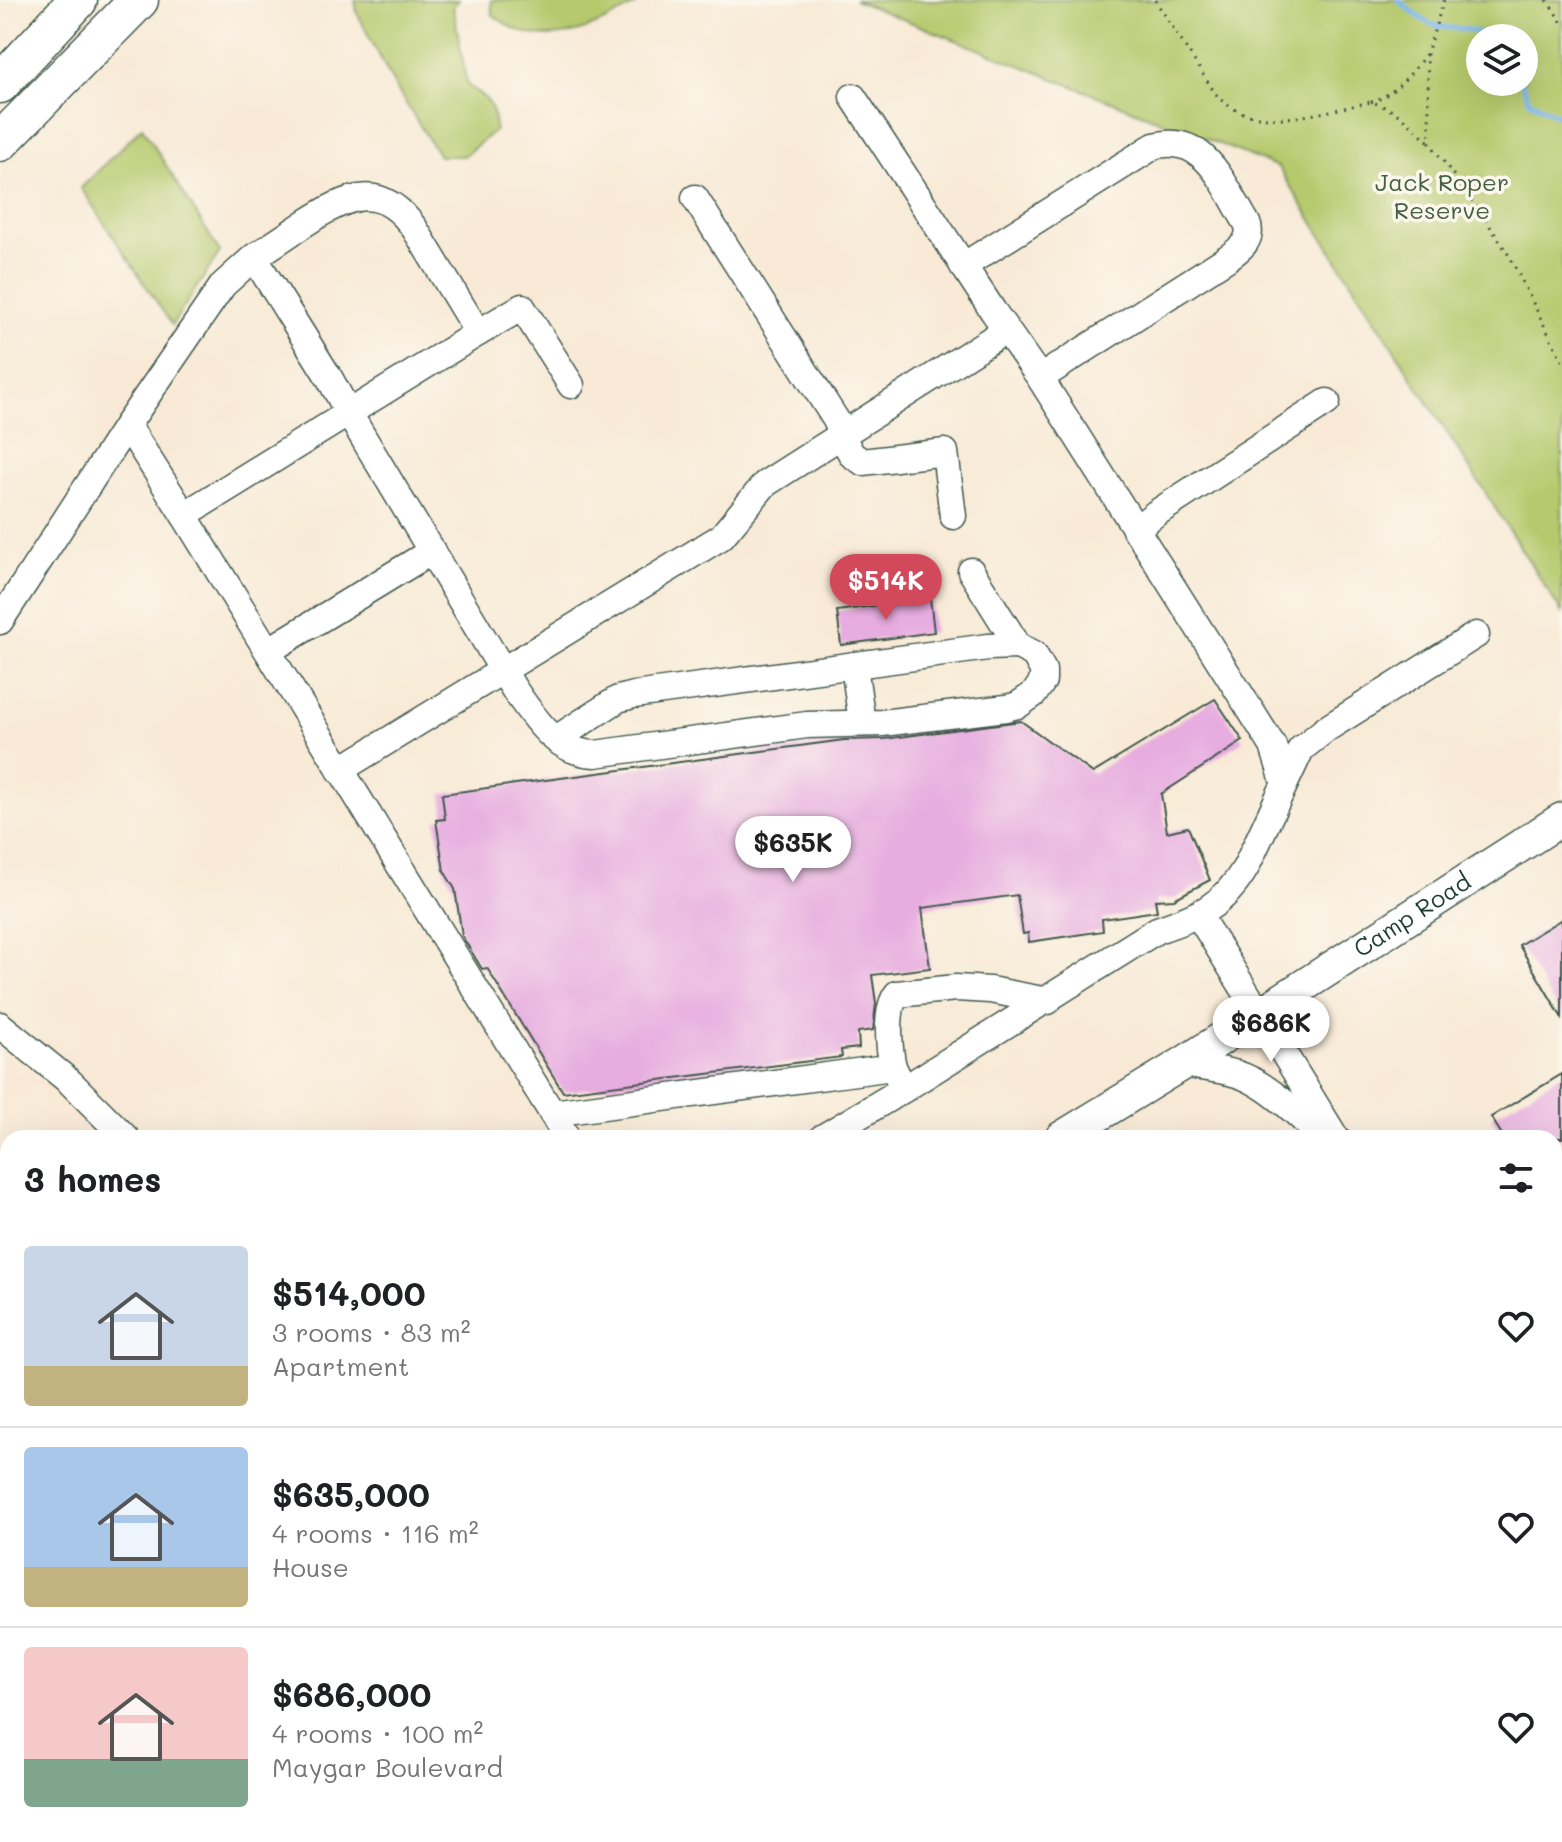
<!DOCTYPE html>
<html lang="en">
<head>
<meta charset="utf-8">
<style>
  body { margin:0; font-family:Mali,sans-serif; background:#f2f2f2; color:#202124; height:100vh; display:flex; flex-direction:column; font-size:30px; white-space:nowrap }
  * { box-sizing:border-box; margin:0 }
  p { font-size:26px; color:#757577 }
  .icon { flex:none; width:44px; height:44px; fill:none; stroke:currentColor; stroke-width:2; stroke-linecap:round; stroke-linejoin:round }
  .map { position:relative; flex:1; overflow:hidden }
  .side { position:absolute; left:0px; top:1130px; width:1562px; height:712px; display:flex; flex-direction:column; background:#fff; border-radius:24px 24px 0 0; box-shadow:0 8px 32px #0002 }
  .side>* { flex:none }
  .fabs { position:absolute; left:1466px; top:24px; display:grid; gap:16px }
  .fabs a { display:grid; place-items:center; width:72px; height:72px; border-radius:50%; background:#fff; box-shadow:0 8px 32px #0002; font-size:40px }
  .price { position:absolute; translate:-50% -68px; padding:0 18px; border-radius:28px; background:#fff; color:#222; font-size:26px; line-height:52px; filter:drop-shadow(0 2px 4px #0008) }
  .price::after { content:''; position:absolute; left:50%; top:48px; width:24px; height:18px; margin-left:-12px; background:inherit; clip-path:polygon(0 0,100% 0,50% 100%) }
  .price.current { background:#d1495b; color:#fff }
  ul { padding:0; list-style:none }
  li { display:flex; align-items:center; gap:24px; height:200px; padding:0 24px }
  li+li { border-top:2px solid #e0e0e0 }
  li span { display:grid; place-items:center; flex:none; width:224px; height:160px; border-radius:8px; color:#555 }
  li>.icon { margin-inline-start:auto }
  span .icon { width:96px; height:96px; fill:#fffc; stroke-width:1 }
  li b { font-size:34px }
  h2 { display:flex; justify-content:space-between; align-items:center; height:96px; padding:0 24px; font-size:34px }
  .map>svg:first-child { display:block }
</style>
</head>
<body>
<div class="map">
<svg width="1562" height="1842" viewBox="0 0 1562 1842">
  <rect width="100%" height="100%" fill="#fbf7ec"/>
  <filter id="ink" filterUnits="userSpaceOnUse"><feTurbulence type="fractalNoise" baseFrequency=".0125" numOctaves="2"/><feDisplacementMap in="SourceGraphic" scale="16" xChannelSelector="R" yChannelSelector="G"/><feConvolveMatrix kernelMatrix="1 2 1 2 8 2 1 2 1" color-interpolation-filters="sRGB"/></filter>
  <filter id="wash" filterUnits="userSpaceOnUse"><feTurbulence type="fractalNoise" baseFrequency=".006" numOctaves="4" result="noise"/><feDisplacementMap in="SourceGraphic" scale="32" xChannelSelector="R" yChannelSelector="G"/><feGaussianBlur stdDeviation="1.8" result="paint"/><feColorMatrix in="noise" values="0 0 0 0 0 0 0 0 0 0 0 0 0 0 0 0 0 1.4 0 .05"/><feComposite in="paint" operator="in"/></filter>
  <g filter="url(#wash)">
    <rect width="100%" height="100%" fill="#f8ead6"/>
    <g fill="#b6c96d" stroke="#6a8350" stroke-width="2" fill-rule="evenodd">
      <path d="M355,0h104l-6,6 14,79c22,15 27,18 28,45l-31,26h-25l-44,-70 -38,-73z"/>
      <path d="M491,0h153c-51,29 -101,57 -152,14z"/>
      <path d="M854,0h708v613l-284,-446zM1524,38v44h-44v-44z"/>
      <path d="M142,127l78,125 -48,73 -91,-137z"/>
    </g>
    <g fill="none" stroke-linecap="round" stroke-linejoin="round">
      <g stroke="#7fb9f0" stroke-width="5">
        <path d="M1398,0c10,8 21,19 33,24 18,7 43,2 58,14"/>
        <path d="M1521,82l8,18 33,18"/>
      </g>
    </g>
    <g id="blocks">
      <g fill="#e7ace0">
        <path d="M930,598l4,34 -93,13 -4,-34z"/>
        <path d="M1215,699l28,42 -82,53 6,38 21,-5 22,53 -36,19 -19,1 2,11 -55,8 1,12 -74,11 -1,-9 -5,1 -6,-39 -95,13 8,60 -58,7 4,28 -3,27 -15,2 1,16 -18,2 1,7 -279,35 -76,-124 -5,1 -20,-33 -7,-47 -11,-18 -8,-51 9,-1 -3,-25 402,-54 40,-1 137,-18 72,52z"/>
        <path d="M1562,919v99l-43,-73z"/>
        <path d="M1562,1074v64h-58l-13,-21z"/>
      </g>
    </g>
  </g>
  <g filter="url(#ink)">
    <use href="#blocks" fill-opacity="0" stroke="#40574c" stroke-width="2"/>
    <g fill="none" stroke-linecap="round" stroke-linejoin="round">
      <g stroke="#40574c" stroke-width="29">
        <g id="minor">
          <path d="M853,97l140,214 47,67 156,246 77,122 11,35"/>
          <path d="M695,198l141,222 11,26 5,9 11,7 82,-10 8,64"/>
          <path d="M254,257l-31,28 -96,140 57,90 294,-182 -63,-104c-34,-48 -66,-34 -108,-7 -18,12 -35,24 -53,35l76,122 18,33 166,277c20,29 42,64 81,65l212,-29 75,-2 124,-15 12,-3 16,-11 9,-13v-11l-9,-16 -16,-8 -47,-75"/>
          <path d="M963,266l191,-120c52,-14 70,40 93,77 7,17 -8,27 -21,36l-186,119"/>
          <path d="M478,333l44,-26 49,78"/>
          <path d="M184,515l368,598 341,-46 11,22 253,-159c41,-14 66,-23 89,-63l55,-118 25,-20 150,-94"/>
          <path d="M1135,530l20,-16 172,-112"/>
          <path d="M0,621l127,-196"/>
          <path d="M268,651l164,-100"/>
          <path d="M854,665l8,58"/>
          <path d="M556,739l62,-40 16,-4 354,-48 30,-1"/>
          <path d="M340,770l381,-233 44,-53 241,-154"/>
          <path d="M1199,916l137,222"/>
          <path d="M0,1025l70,57 56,56"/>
          <path d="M1182,1064c18,3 38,5 55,10 30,9 64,43 85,64"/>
          <path d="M893,1067c-4,-18 -8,-58 4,-73l59,-6 34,2 58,11"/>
          <path d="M552,1113l15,25"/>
          <path d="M822,1138l82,-49"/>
          <path d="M1554,1490l8,13"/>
          <path d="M205,1834l9,8"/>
          <path d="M987,1834l5,8"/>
          <path d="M869,1842l13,-8"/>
        </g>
      </g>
      <g stroke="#40574c" stroke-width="35">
        <g id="major">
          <path id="s1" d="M1061,1138l121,-74 380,-245"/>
          <path d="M0,1819l8,-5"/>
        </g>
      </g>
      <g stroke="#40574c" stroke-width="41">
        <g id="highway">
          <path d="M0,84l78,-84"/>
          <path d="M0,142l139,-142"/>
        </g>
      </g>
      <g stroke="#40574c" stroke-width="3" stroke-dasharray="2 6" stroke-linecap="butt">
        <path d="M1155,0l60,93c36,45 108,18 156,9 25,7 41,23 58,40"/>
        <path d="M1444,0l-17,53 3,90 54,74 26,40 52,104"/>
        <path d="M1547,0l15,23"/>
        <path d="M1371,102c24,-7 42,-31 56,-49"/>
      </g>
      <use href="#minor" stroke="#fff" stroke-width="26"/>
      <use href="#major" stroke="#fff" stroke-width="32"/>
      <use href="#highway" stroke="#fff" stroke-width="38"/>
    </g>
  </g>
  <g text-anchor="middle" stroke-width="7" stroke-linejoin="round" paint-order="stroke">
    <g font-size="24" fill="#456042" stroke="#fbf7ec">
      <text x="1442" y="191">Jack Roper<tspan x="1442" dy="28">Reserve</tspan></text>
    </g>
    <g font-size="24" fill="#1f3d34" stroke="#fbf7ec">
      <text dy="8" stroke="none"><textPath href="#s1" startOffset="416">Camp Road</textPath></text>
    </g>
  </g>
</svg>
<div class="fabs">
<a><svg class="icon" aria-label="layers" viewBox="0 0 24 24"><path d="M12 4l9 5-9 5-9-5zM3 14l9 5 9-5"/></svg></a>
</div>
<b class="price current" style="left:886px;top:622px">$514K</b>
<b class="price" style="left:793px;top:884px">$635K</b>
<b class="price" style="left:1271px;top:1064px">$686K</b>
<section class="side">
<h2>3 homes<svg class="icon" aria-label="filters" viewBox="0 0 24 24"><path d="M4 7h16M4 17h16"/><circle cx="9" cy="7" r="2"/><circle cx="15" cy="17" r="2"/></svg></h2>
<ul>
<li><span style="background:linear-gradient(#c9d6e8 75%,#c2b280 0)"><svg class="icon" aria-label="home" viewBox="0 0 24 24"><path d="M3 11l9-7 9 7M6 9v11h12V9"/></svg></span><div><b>$514,000</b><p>3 rooms · 83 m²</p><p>Apartment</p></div><svg class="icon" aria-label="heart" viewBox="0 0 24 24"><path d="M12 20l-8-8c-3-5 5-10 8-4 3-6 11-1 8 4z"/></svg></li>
<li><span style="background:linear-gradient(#a9c7e8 75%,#c2b280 0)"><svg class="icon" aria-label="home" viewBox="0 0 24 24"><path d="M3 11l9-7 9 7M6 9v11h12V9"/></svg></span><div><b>$635,000</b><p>4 rooms · 116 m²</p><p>House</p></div><svg class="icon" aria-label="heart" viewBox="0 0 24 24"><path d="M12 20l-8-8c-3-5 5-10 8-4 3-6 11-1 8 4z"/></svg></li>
<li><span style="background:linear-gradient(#f6c9c9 70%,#7fa58c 0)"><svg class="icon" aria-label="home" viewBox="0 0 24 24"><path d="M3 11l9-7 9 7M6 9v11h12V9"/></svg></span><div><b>$686,000</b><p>4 rooms · 100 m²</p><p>Maygar Boulevard</p></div><svg class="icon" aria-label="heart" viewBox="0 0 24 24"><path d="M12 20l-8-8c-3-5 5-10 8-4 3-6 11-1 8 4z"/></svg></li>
</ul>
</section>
</div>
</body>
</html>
